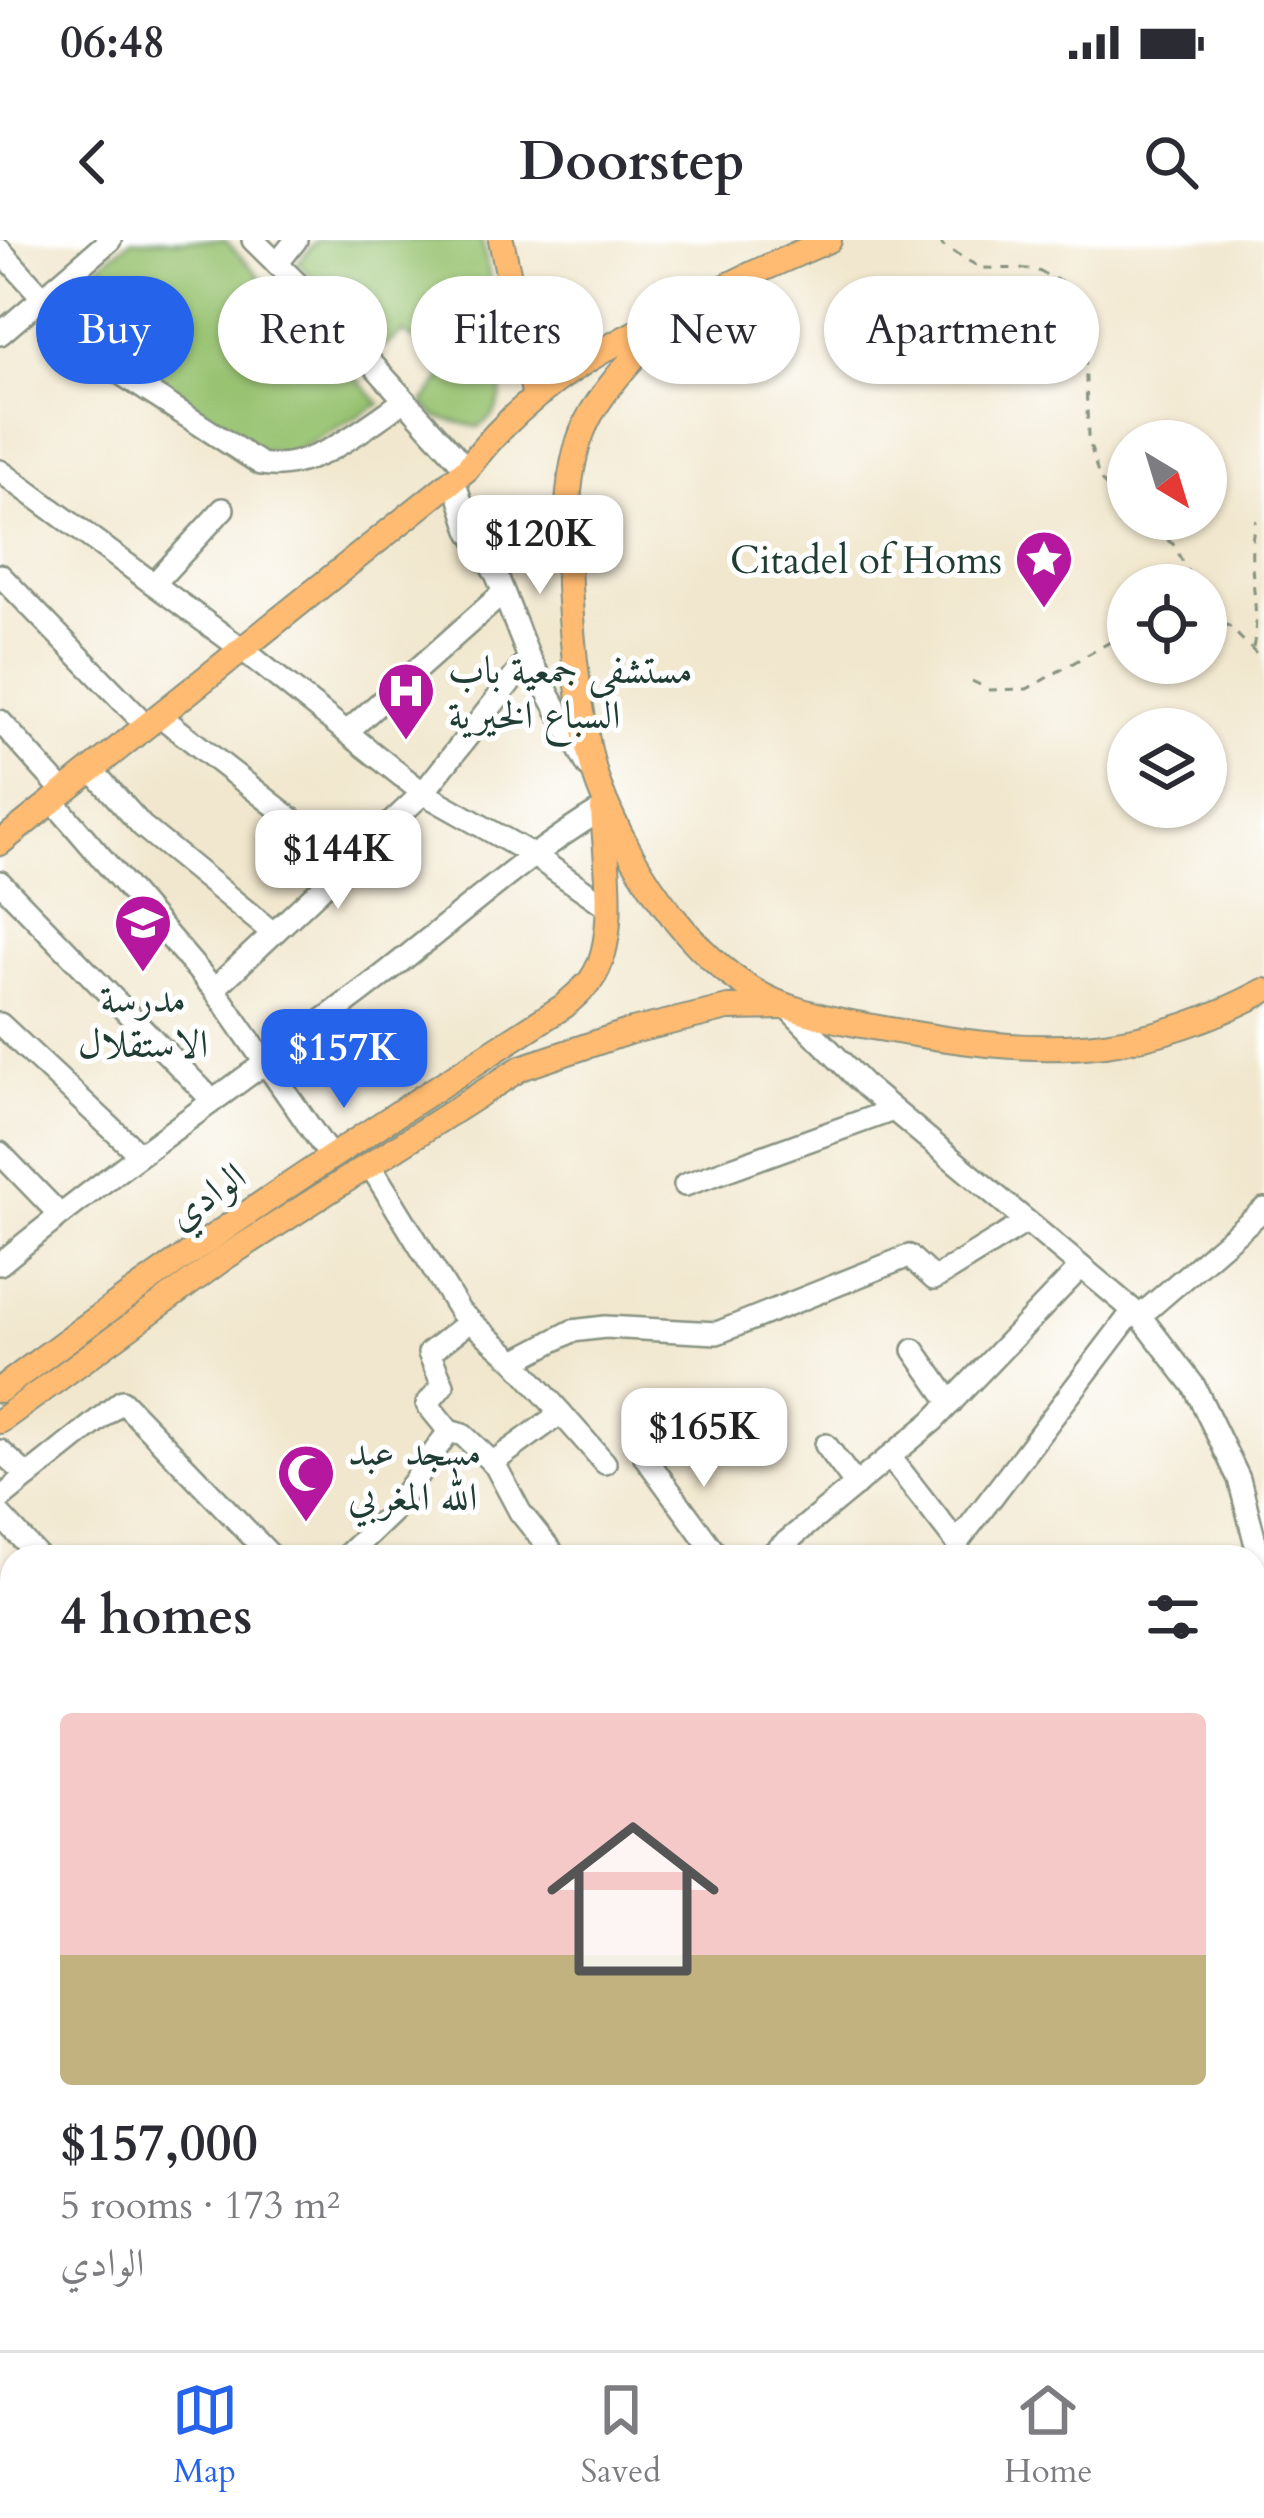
<!DOCTYPE html>
<html lang="en">
<head>
<meta charset="utf-8">
<style>
  body { margin:0; font-family:Cardo,Amiri,serif; background:#f2f2f3; color:#2b2b33; height:100vh; display:flex; flex-direction:column; font-size:45px; white-space:nowrap }
  * { box-sizing:border-box; margin:0 }
  p { font-size:39px; color:#7c7c81 }
  .icon { flex:none; width:66px; height:66px; fill:none; stroke:currentColor; stroke-width:2; stroke-linecap:round; stroke-linejoin:round }
  .map { position:relative; flex:1; overflow:hidden }
  .details { position:absolute; left:0px; top:1305px; width:1266px; height:807px; display:flex; flex-direction:column; background:#fff; border-radius:36px 36px 0 0; box-shadow:0 3px 9px #0004 }
  .details>* { flex:none }
  .banner { position:absolute; left:36px; top:36px; width:1194px; height:108px; display:flex; gap:24px }
  .needle { width:78px; rotate:142deg }
  .controls { position:absolute; left:1107px; top:180px; display:grid; gap:24px }
  .controls a { display:grid; place-items:center; width:120px; height:120px; border-radius:50%; background:#fff; box-shadow:0 3px 9px #0004; font-size:60px }
  .price { position:absolute; translate:-50% -102px; padding:0 27px; border-radius:24px; background:#fff; color:#222; font-size:39px; line-height:78px; filter:drop-shadow(0 3px 6px #0008) }
  .price::after { content:''; position:absolute; left:50%; top:72px; width:36px; height:27px; margin-left:-18px; background:inherit; clip-path:polygon(0 0,100% 0,50% 100%) }
  .price.selected { background:#2563eb; color:#fff }
  ul { padding:0; list-style:none }
  li { display:grid; align-content:center; gap:24px; height:636px; padding:0 60px }
  li+li { border-top:3px solid #e1e1e2 }
  li span { display:grid; place-items:center; height:372px; border-radius:12px; color:#555 }
  li>.icon { margin-inline-start:auto }
  span .icon { width:216px; height:216px; fill:#fffc; stroke-width:1 }
  li b { font-size:51px }
  h2 { display:flex; justify-content:space-between; align-items:center; height:144px; padding:0 60px; font-size:51px }
  .tag { padding:0 42px; border-radius:54px; background:#fff; box-shadow:0 3px 9px #0004; font-size:42px; line-height:108px }
  .tag.selected { background:#2563eb; color:#fff }
  .status { display:flex; justify-content:space-between; align-items:center; height:84px; padding:0 60px; background:#fff; direction:ltr }
  .status svg { height:33px; fill:currentColor }
  header { display:flex; justify-content:space-between; align-items:center; height:156px; padding:0 60px; background:#fff; font-size:54px; font-weight:800 }
  .menu { display:flex; justify-content:space-around; align-items:center; height:168px; border-top:3px solid #e1e1e2; background:#fff; font-size:33px; color:#7c7c81 }
  .menu a { display:grid; justify-items:center; gap:6px }
  .menu .selected { color:#2563eb }
  .map>svg:first-child { display:block }
</style>
</head>
<body>
<div class="status"><b>06:48</b><svg viewBox="0 0 49 12"><path d="M0 12V9h3v3zM5 12V6h3v6zM10 12V3h3v9zM15 12V0h3v12zM26 1h20v11H26zM47 4h2v5h-2z"/></svg></div>
<header><svg class="icon" aria-label="back" viewBox="0 0 24 24"><path d="M15 5l-7 7 7 7"/></svg>Doorstep<svg class="icon" aria-label="search" viewBox="0 0 24 24"><circle cx="10" cy="10" r="6"/><path d="M15 15l6 6"/></svg></header>
<div class="map">
<svg width="1264" height="2110" viewBox="0 0 1264 2110">
  <rect width="100%" height="100%" fill="#fff"/>
  <filter id="ink" filterUnits="userSpaceOnUse"><feTurbulence type="fractalNoise" baseFrequency=".00833" numOctaves="2"/><feDisplacementMap in="SourceGraphic" scale="24" xChannelSelector="R" yChannelSelector="G"/><feConvolveMatrix kernelMatrix="1 2 1 2 8 2 1 2 1" color-interpolation-filters="sRGB"/></filter>
  <filter id="wash" filterUnits="userSpaceOnUse"><feTurbulence type="fractalNoise" baseFrequency=".004" numOctaves="4" result="noise"/><feDisplacementMap in="SourceGraphic" scale="48" xChannelSelector="R" yChannelSelector="G"/><feGaussianBlur stdDeviation="2.7" result="paint"/><feColorMatrix in="noise" values="0 0 0 0 0 0 0 0 0 0 0 0 0 0 0 0 0 1.4 0 .05"/><feComposite in="paint" operator="in"/></filter>
  <g filter="url(#wash)">
    <rect width="100%" height="100%" fill="#f1e7ce"/>
    <g fill="#98c371" stroke="#5c8052" stroke-width="3">
      <path d="M131,0h94l155,164 -92,51 -35,-6 -153,-94 -40,-59z"/>
      <path d="M317,0h165c7,38 35,143 11,175 -3,5 -10,8 -15,12l-42,-10 -13,-14 20,-25 -10,-24 -30,-22 -19,15 -86,-84z"/>
    </g>
  </g>
  <g filter="url(#ink)">
    <g fill="none" stroke-linecap="round" stroke-linejoin="round">
      <g stroke="#889281" stroke-width="26">
        <g id="minor">
          <path d="M253,0l69,68 145,161"/>
          <path d="M0,10l98,109 163,105c51,9 103,-36 143,-63"/>
          <path d="M277,24l19,-24"/>
          <path d="M0,94l110,-94"/>
          <path d="M0,231l242,178 181,144 110,62 75,52"/>
          <path d="M454,240l16,50 27,46 32,82 59,108"/>
          <path d="M0,335l147,151"/>
          <path d="M154,344l69,-75"/>
          <path d="M159,475l189,148"/>
          <path d="M0,481l64,71"/>
          <path d="M348,491l155,-138"/>
          <path d="M92,530l50,56 131,107"/>
          <path d="M53,561l161,188 116,167"/>
          <path d="M0,642l212,218"/>
          <path d="M214,749l209,-196 106,-135"/>
          <path d="M787,767l79,80 274,229 124,-107"/>
          <path d="M0,784l139,130"/>
          <path d="M0,913l60,62"/>
          <path d="M370,925l90,147 55,49 57,-30 33,-4 112,6 192,-77 25,23 92,-57"/>
          <path d="M685,945l208,-75"/>
          <path d="M0,1024c116,-96 240,-181 361,-272 81,-60 155,-131 242,-183"/>
          <path d="M1140,1076l54,70 45,93 25,97"/>
          <path d="M470,1081l-41,32 14,32 -16,19 22,27 14,4 32,30 25,47 36,45"/>
          <path d="M914,1110l37,53"/>
          <path d="M515,1121l90,102"/>
          <path d="M826,1205l30,40"/>
          <path d="M0,1211l28,25 -28,23"/>
          <path d="M645,1217l73,100"/>
          <path d="M890,1217l67,86"/>
          <path d="M492,1223l69,-50"/>
          <path d="M28,1236l94,-75 150,156"/>
          <path d="M0,1275l39,42"/>
          <path d="M345,1317l46,-44 58,-82"/>
          <path d="M768,1317l165,-136 148,-154"/>
          <path d="M960,1317l-3,-14 176,-232"/>
          <path d="M1254,1471l10,-3"/>
          <path d="M1254,1604l10,9"/>
          <path d="M1254,1733l10,-4"/>
          <path d="M0,1757l12,-5"/>
          <path d="M1254,1966l10,-3"/>
          <path d="M151,2100l6,10"/>
          <path d="M787,2100l2,10"/>
          <path d="M934,2100l19,10"/>
          <path d="M102,2110l24,-10"/>
          <path d="M173,2110l12,-10"/>
          <path d="M621,2110l13,-10"/>
          <path d="M1132,2110l6,-10"/>
        </g>
      </g>
      <g stroke="#889281" stroke-width="28">
        <g id="major">
          <path d="M501,0l34,157"/>
          <path d="M829,0c-46,20 -96,41 -139,66 -31,19 -79,75 -98,106 -33,54 -25,144 -21,205 3,45 13,128 28,169 31,83 103,192 190,221 48,16 101,23 151,31 121,19 214,12 324,-47"/>
          <path d="M0,603l467,-374c51,-70 123,-116 201,-152"/>
          <path d="M0,1150c182,-138 372,-261 564,-384 8,-8 20,-17 27,-26 29,-39 14,-125 12,-171"/>
          <path d="M0,1181l224,-163 297,-190 107,-36 100,-24 56,-1"/>
        </g>
      </g>
      <g stroke="#889281" stroke-width="3" stroke-dasharray="9 9" stroke-linecap="butt">
        <path d="M940,0l3,6 38,22 53,1 34,16 16,39 4,112 11,42 29,34"/>
        <path d="M1138,279l35,25 22,41"/>
        <path d="M1206,378l23,8 35,36"/>
        <path d="M1253,408c9,-42 -9,-88 3,-128"/>
        <path d="M972,441l18,9 37,-1 101,-57"/>
      </g>
      <use href="#minor" stroke="#fff" stroke-width="21"/>
      <use href="#major" stroke="#ffbb71" stroke-width="24"/>
    </g>
  </g>
  <defs>
    <g id="sight-pin" transform="scale(3)"><path d="M0 17L-7.5 6A9.5 9.5 0 1 1 7.5 6Z" fill="#b5179e" stroke="#fff"/><path d="M0-6L1.8-2.2L6-1.7L2.9 1.2L3.7 5.4L0 3.3L-3.7 5.4L-2.9 1.2L-6-1.7L-1.8-2.2Z" fill="#fff"/></g>
    <g id="hospital-pin" transform="scale(3)"><path d="M0 17L-7.5 6A9.5 9.5 0 1 1 7.5 6Z" fill="#b5179e" stroke="#fff"/><path d="M-5-5h3v3.5h4V-5h3V5h-3V1.5h-4V5h-3Z" fill="#fff"/></g>
    <g id="school-pin" transform="scale(3)"><path d="M0 17L-7.5 6A9.5 9.5 0 1 1 7.5 6Z" fill="#b5179e" stroke="#fff"/><path d="M0-5L7-2L0 1L-7-2ZM-4 1L0 2.5L4 1V4Q0 6-4 4Z" fill="#fff"/></g>
    <g id="mosque-pin" transform="scale(3)"><path d="M0 17L-7.5 6A9.5 9.5 0 1 1 7.5 6Z" fill="#b5179e" stroke="#fff"/><path d="M3.5-4.9A6 6 0 1 0 3.5 4.9A5 5 0 1 1 3.5-4.9Z" fill="#fff"/></g>
  </defs>
  <g fill-rule="evenodd">
    <use href="#sight-pin" x="1044" y="319"/>
    <use href="#hospital-pin" x="406" y="451"/>
    <use href="#school-pin" x="143" y="683"/>
    <use href="#mosque-pin" x="306" y="1233"/>
  </g>
  <g text-anchor="middle" stroke-width="10" stroke-linejoin="round" paint-order="stroke">
    <g font-size="39" fill="#1f3d34" stroke="#fff" text-anchor="start">
      <text x="1002" y="333" text-anchor="end">Citadel of Homs</text>
      <text x="448" y="443">مستشفى جمعية باب<tspan x="448" dy="45">السباع الخيرية</tspan></text>
      <text x="143" y="772" text-anchor="middle">مدرسة<tspan x="143" dy="45">الاستقلال</tspan></text>
      <text x="348" y="1225">مسجد عبد<tspan x="348" dy="45">الله المغربي</tspan></text>
    </g>
    <g font-size="39" fill="#1f3d34" stroke="#fff">
      <text transform="translate(206 955) rotate(-35)" y="14">الوادي</text>
    </g>
  </g>
</svg>
<div class="controls">
<a><svg class="needle" viewBox="-14 -14 28 28"><path d="M0-13l5 13h-10z" fill="#e53935"/><path d="M0 13l5-13h-10z" fill="#7c7c81"/></svg></a>
<a><svg class="icon" aria-label="locate" viewBox="0 0 24 24"><circle cx="12" cy="12" r="6"/><path d="M12 2v4M12 18v4M2 12h4M18 12h4"/></svg></a>
<a><svg class="icon" aria-label="layers" viewBox="0 0 24 24"><path d="M12 4l9 5-9 5-9-5zM3 14l9 5 9-5"/></svg></a>
</div>
<b class="price" style="left:540px;top:357px">$120K</b>
<b class="price" style="left:338px;top:672px">$144K</b>
<b class="price selected" style="left:344px;top:871px">$157K</b>
<b class="price" style="left:704px;top:1250px">$165K</b>
<div class="banner">
<a class="tag selected">Buy</a>
<a class="tag">Rent</a>
<a class="tag">Filters</a>
<a class="tag">New</a>
<a class="tag">Apartment</a>
</div>
<section class="details">
<h2>4 homes<svg class="icon" aria-label="filters" viewBox="0 0 24 24"><path d="M4 7h16M4 17h16"/><circle cx="9" cy="7" r="2"/><circle cx="15" cy="17" r="2"/></svg></h2>
<ul>
<li><span style="background:linear-gradient(#f6c9c9 65%,#c2b280 0)"><svg class="icon" aria-label="home" viewBox="0 0 24 24"><path d="M3 11l9-7 9 7M6 9v11h12V9"/></svg></span><div><b>$157,000</b><p>5 rooms · 173 m²</p><p>الوادي</p></div></li>
</ul>
</section>
</div>
<nav class="menu">
<a class="selected"><svg class="icon" aria-label="map" viewBox="0 0 24 24"><path d="M3 6l6-2 6 2 6-2v14l-6 2-6-2-6 2zM9 4v14M15 6v14"/></svg>Map</a>
<a><svg class="icon" aria-label="saved" viewBox="0 0 24 24"><path d="M7 4h10v16l-5-4-5 4z"/></svg>Saved</a>
<a><svg class="icon" aria-label="home" viewBox="0 0 24 24"><path d="M3 11l9-7 9 7M6 9v11h12V9"/></svg>Home</a>
</nav>
</body>
</html>
